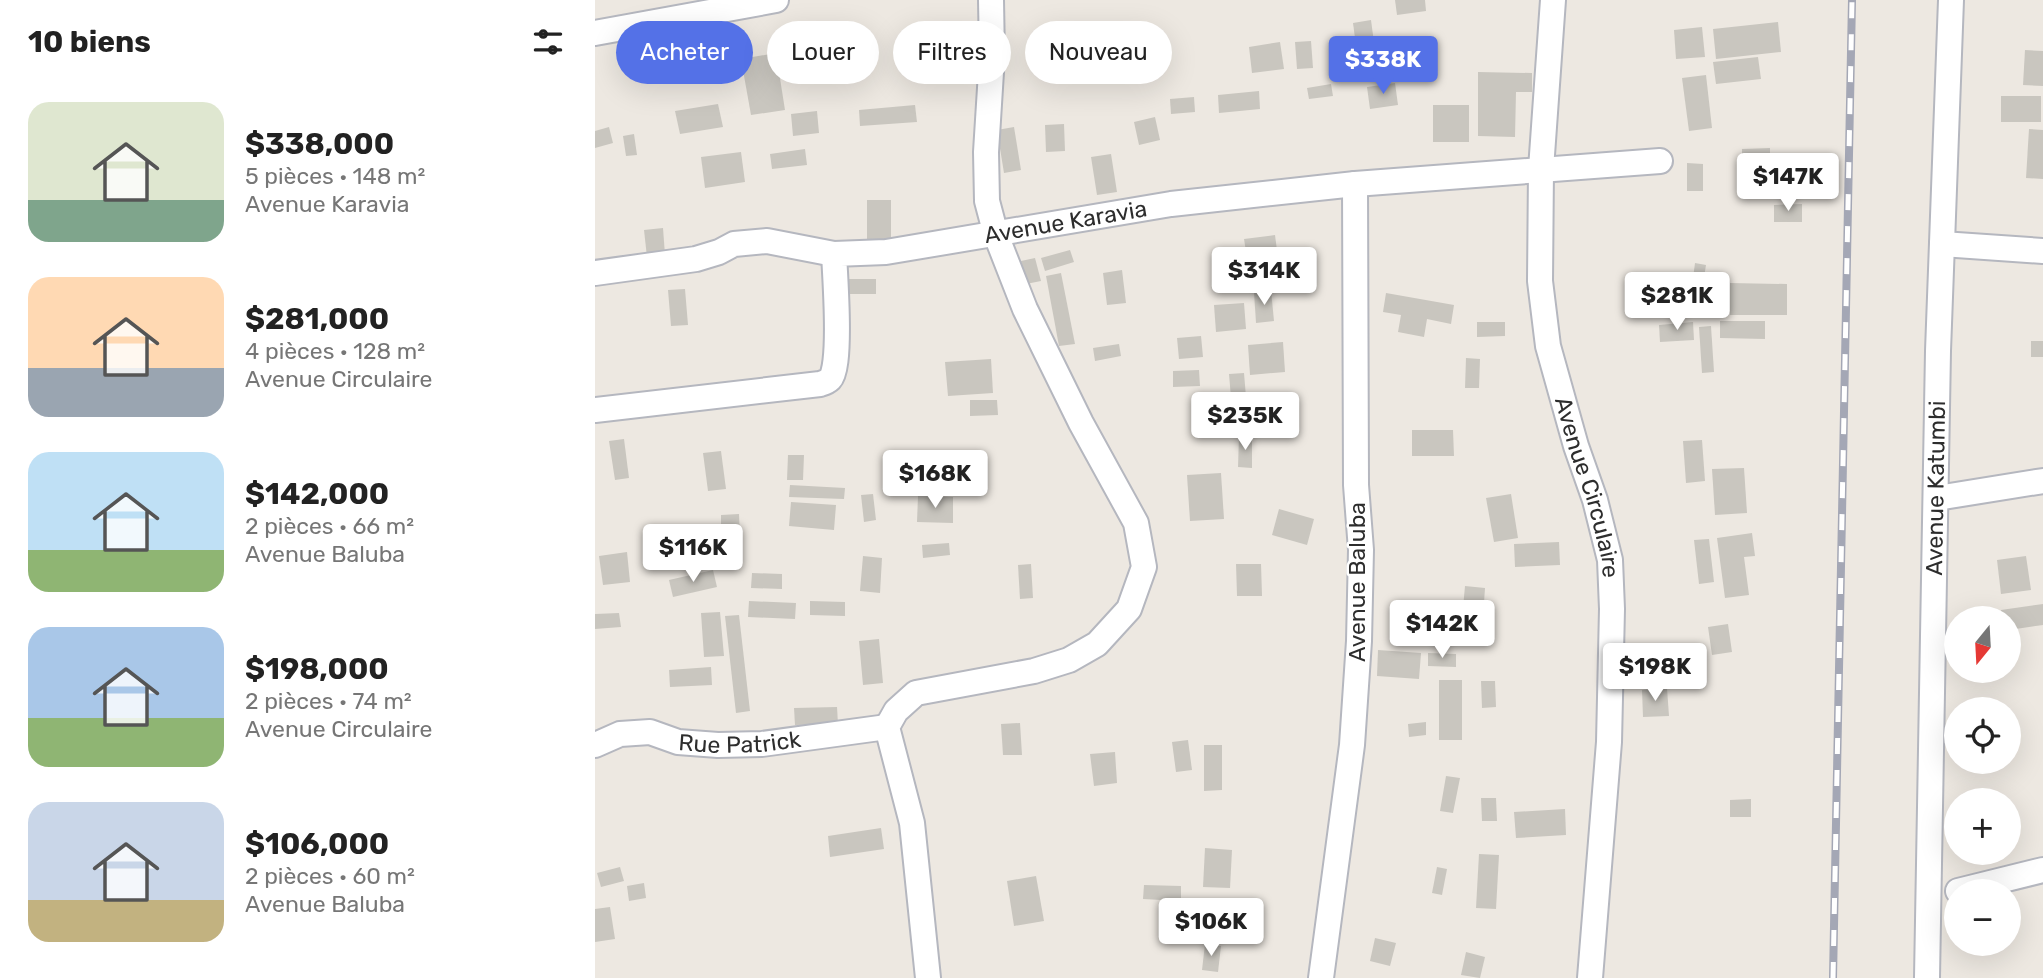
<!DOCTYPE html>
<html lang="fr">
<head>
<meta charset="utf-8">
<style>
  body { margin:0; font-family:Rubik,sans-serif; background:#f6f6f6; color:#222; height:100vh; display:flex; flex-direction:column; font-size:26px; white-space:nowrap }
  * { box-sizing:border-box; margin:0 }
  p { font-size:23px; color:#767676 }
  .icon { flex:none; width:38px; height:38px; fill:none; stroke:currentColor; stroke-width:2; stroke-linecap:round; stroke-linejoin:round }
  .map { position:relative; flex:1; overflow:hidden }
  .drawer { display:flex; flex-direction:column; background:#fff; width:595px }
  .drawer>* { flex:none }
  .banner { position:absolute; left:21px; top:21px; width:665px; height:63px; display:flex; gap:14px }
  .needle { width:46px; rotate:198deg }
  .buttons { position:absolute; left:1349px; top:606px; display:grid; gap:14px }
  .buttons a { display:grid; place-items:center; width:77px; height:77px; border-radius:50%; background:#fff; box-shadow:0 7px 28px #0002; font-size:35px }
  .price { position:absolute; translate:-50% -60px; padding:0 16px; border-radius:7px; background:#fff; color:#222; font-size:23px; line-height:46px; filter:drop-shadow(0 2px 4px #0008) }
  .price::after { content:''; position:absolute; left:50%; top:42px; width:21px; height:16px; margin-left:-10px; background:inherit; clip-path:polygon(0 0,100% 0,50% 100%) }
  .price.on { background:#5471e7; color:#fff }
  ul { padding:0; list-style:none }
  li { display:flex; align-items:center; gap:21px; height:175px; padding:0 28px }
  li span { display:grid; place-items:center; flex:none; width:196px; height:140px; border-radius:21px; color:#555 }
  li>.icon { margin-inline-start:auto }
  span .icon { width:84px; height:84px; fill:#fffc; stroke-width:1 }
  li b { font-size:30px }
  h2 { display:flex; justify-content:space-between; align-items:center; height:84px; padding:0 28px; font-size:30px }
  .tag { padding:0 24px; border-radius:32px; background:#fff; box-shadow:0 7px 28px #0002; font-size:24px; line-height:63px }
  .tag.on { background:#5471e7; color:#fff }
  main { display:flex; flex:1; min-height:0 }
  .map>svg:first-child { display:block }
</style>
</head>
<body>
<main>
<section class="drawer">
<h2>10 biens<svg class="icon" aria-label="filters" viewBox="0 0 24 24"><path d="M4 7h16M4 17h16"/><circle cx="9" cy="7" r="2"/><circle cx="15" cy="17" r="2"/></svg></h2>
<ul>
<li><span style="background:linear-gradient(#dfe7d0 70%,#7fa58c 0)"><svg class="icon" aria-label="home" viewBox="0 0 24 24"><path d="M3 11l9-7 9 7M6 9v11h12V9"/></svg></span><div><b>$338,000</b><p>5 pièces · 148 m²</p><p>Avenue Karavia</p></div></li>
<li><span style="background:linear-gradient(#ffd9b3 65%,#9aa5b1 0)"><svg class="icon" aria-label="home" viewBox="0 0 24 24"><path d="M3 11l9-7 9 7M6 9v11h12V9"/></svg></span><div><b>$281,000</b><p>4 pièces · 128 m²</p><p>Avenue Circulaire</p></div></li>
<li><span style="background:linear-gradient(#bfe0f5 70%,#8fb573 0)"><svg class="icon" aria-label="home" viewBox="0 0 24 24"><path d="M3 11l9-7 9 7M6 9v11h12V9"/></svg></span><div><b>$142,000</b><p>2 pièces · 66 m²</p><p>Avenue Baluba</p></div></li>
<li><span style="background:linear-gradient(#a9c7e8 65%,#8fb573 0)"><svg class="icon" aria-label="home" viewBox="0 0 24 24"><path d="M3 11l9-7 9 7M6 9v11h12V9"/></svg></span><div><b>$198,000</b><p>2 pièces · 74 m²</p><p>Avenue Circulaire</p></div></li>
<li><span style="background:linear-gradient(#c9d6e8 70%,#c2b280 0)"><svg class="icon" aria-label="home" viewBox="0 0 24 24"><path d="M3 11l9-7 9 7M6 9v11h12V9"/></svg></span><div><b>$106,000</b><p>2 pièces · 60 m²</p><p>Avenue Baluba</p></div></li>
</ul>
</section>
<div class="map">
<svg width="1448" height="978" viewBox="0 0 1448 978">
  <rect width="100%" height="100%" fill="#ede8e1"/>
  <g fill="#c9c6bf">
    <path d="M800,0h30l1,11 -29,4z"/>
    <path d="M776,20l4,30 -18,3 -4,-30z"/>
    <path d="M1183,22l3,30 -65,7 -3,-30z"/>
    <path d="M1107,27l3,30 -29,2 -2,-29z"/>
    <path d="M716,41l2,27 -16,1 -2,-27z"/>
    <path d="M685,42l4,27 -32,4 -3,-26z"/>
    <path d="M1430,50l18,1v35l-20,-1z"/>
    <path d="M181,53l9,57 -34,5 -10,-56z"/>
    <path d="M1163,57l3,22 -45,5 -3,-22z"/>
    <path d="M883,72l54,1v19h-16l-1,45 -37,-1z"/>
    <path d="M1111,75l6,53 -23,3 -7,-53z"/>
    <path d="M800,83l3,22 -28,4 -3,-22z"/>
    <path d="M736,84l2,12 -24,3 -2,-11z"/>
    <path d="M664,91l1,18 -41,4 -1,-18z"/>
    <rect x="1406" y="96" width="40" height="26"/>
    <path d="M599,97l1,15 -24,2 -1,-15z"/>
    <path d="M123,104l5,23 -43,7 -5,-23z"/>
    <path d="M320,105l2,17 -57,4 -1,-16z"/>
    <rect x="838" y="105" width="36" height="37"/>
    <path d="M222,111l2,22 -26,3 -2,-22z"/>
    <path d="M560,117l5,23 -21,5 -5,-23z"/>
    <path d="M469,124l1,27 -19,1 -1,-27z"/>
    <path d="M14,127l4,16 -18,5v-17z"/>
    <path d="M419,127l7,43 -17,3 -7,-43z"/>
    <path d="M1434,129l14,1v49l-17,-1z"/>
    <path d="M39,134l3,21 -11,1 -3,-20z"/>
    <path d="M1175,148v20h-28v-19z"/>
    <path d="M210,149l2,16 -35,4 -2,-15z"/>
    <path d="M146,152l4,30 -40,6 -4,-31z"/>
    <path d="M516,154l6,38 -20,3 -6,-38z"/>
    <path d="M1092,163l16,1v27h-16z"/>
    <rect x="272" y="200" width="24" height="49"/>
    <path d="M1207,204v18h-28v-17z"/>
    <path d="M68,228l2,27 -18,2 -3,-27z"/>
    <path d="M680,235l5,38 -30,4 -6,-38z"/>
    <path d="M475,250l4,12 -29,9 -4,-13z"/>
    <path d="M440,258l6,23 -15,3 -5,-23z"/>
    <path d="M1100,263l11,2 -6,37 -10,-1z"/>
    <path d="M527,270l4,33 -19,2 -4,-32z"/>
    <path d="M466,273l14,71 -16,2 -13,-70z"/>
    <rect x="253" y="279" width="28" height="15"/>
    <path d="M1135,283l57,1v31h-57z"/>
    <path d="M90,289l3,36 -17,1 -3,-36z"/>
    <path d="M676,290l3,31 -18,2 -2,-31z"/>
    <path d="M791,293l68,12 -3,19 -24,-5 -3,18 -26,-5 3,-17 -18,-3z"/>
    <path d="M649,303l2,26 -30,3 -2,-27z"/>
    <path d="M1125,321h45v18l-45,-1z"/>
    <path d="M882,322h28v14l-28,1z"/>
    <path d="M1098,322l1,18 -34,2 -1,-17z"/>
    <path d="M1116,326l3,46 -12,1 -3,-46z"/>
    <path d="M606,336l2,21 -24,2 -2,-21z"/>
    <rect x="1436" y="341" width="12" height="16"/>
    <path d="M688,342l2,30 -35,3 -2,-30z"/>
    <path d="M524,344l2,12 -26,5 -2,-13z"/>
    <path d="M871,358l14,1 -1,29h-14z"/>
    <path d="M396,359l2,34 -45,3 -3,-34z"/>
    <path d="M604,370l1,16 -27,1v-16z"/>
    <path d="M649,373l4,48 -15,1 -4,-48z"/>
    <path d="M375,400h27l1,15 -28,1z"/>
    <path d="M817,430h41l1,26h-42z"/>
    <path d="M644,435l13,1v32l-14,-1z"/>
    <path d="M29,439l5,39 -14,2 -6,-39z"/>
    <path d="M1107,440l3,41 -19,2 -3,-42z"/>
    <path d="M126,451l5,38 -18,2 -5,-38z"/>
    <path d="M193,455h16l-1,25h-16z"/>
    <path d="M1149,468l3,45 -32,2 -3,-46z"/>
    <path d="M315,471l1,15 -27,2v-15z"/>
    <path d="M626,473l3,46 -34,2 -3,-46z"/>
    <path d="M195,485l55,3 -1,11 -55,-2z"/>
    <path d="M278,494l3,26 -12,2 -3,-27z"/>
    <path d="M916,494l7,44 -24,4 -8,-44z"/>
    <path d="M323,496l35,1v26l-36,-1z"/>
    <path d="M196,502l45,3 -2,25 -45,-4z"/>
    <path d="M684,509l35,10 -7,26 -35,-10z"/>
    <path d="M144,514l1,23 -19,1v-23z"/>
    <path d="M1157,533l3,23 -11,1 5,38 -24,3 -8,-60z"/>
    <path d="M1114,539l5,43 -15,2 -5,-44z"/>
    <path d="M119,541l3,24 -16,1 -3,-23z"/>
    <path d="M964,542l1,23 -45,2 -1,-23z"/>
    <path d="M354,543l1,12 -27,3 -1,-13z"/>
    <path d="M32,552l3,30 -27,3 -4,-29z"/>
    <path d="M268,556l19,2 -2,35 -20,-2z"/>
    <path d="M1431,556l5,34 -30,4 -4,-34z"/>
    <path d="M436,564l2,34 -13,1 -2,-34z"/>
    <path d="M641,564h25l1,32h-25z"/>
    <path d="M118,570l4,17 -44,10 -4,-17z"/>
    <path d="M157,573l30,1v15l-31,-1z"/>
    <path d="M870,586l20,2 -3,44 -21,-2z"/>
    <path d="M154,601l47,2 -1,16 -47,-2z"/>
    <path d="M215,601l35,1v14l-35,-1z"/>
    <path d="M1448,604v21l-34,5v-12h-7l-1,-8z"/>
    <path d="M125,612l4,44 -20,1 -3,-44z"/>
    <path d="M24,613l2,14 -26,2v-15z"/>
    <path d="M144,615l11,96 -14,2 -11,-97z"/>
    <path d="M844,620l1,18 -14,1 -2,-18z"/>
    <path d="M1133,624l4,28 -20,3 -4,-28z"/>
    <path d="M284,639l4,44 -20,2 -4,-44z"/>
    <path d="M1103,646l2,29 -41,4 -3,-28z"/>
    <path d="M783,650l43,3 -2,26 -42,-3z"/>
    <path d="M833,653l28,1v13l-28,-1z"/>
    <path d="M116,667l1,18 -42,2 -1,-17z"/>
    <rect x="844" y="680" width="23" height="60"/>
    <path d="M886,681h14l1,26 -14,1z"/>
    <path d="M1072,688l2,28 -26,1 -1,-27z"/>
    <path d="M242,707l1,17 -43,1 -1,-17z"/>
    <path d="M831,722v13l-17,2 -1,-13z"/>
    <path d="M425,723l2,32h-19l-2,-31z"/>
    <path d="M593,740l4,30 -16,2 -4,-30z"/>
    <path d="M609,745h18v45l-18,1z"/>
    <path d="M520,752l2,31 -23,3 -4,-32z"/>
    <path d="M851,776l14,2 -7,35 -13,-2z"/>
    <path d="M886,798h15l1,23h-15z"/>
    <path d="M1156,799v18h-21v-17z"/>
    <path d="M970,809l1,26 -50,3 -2,-26z"/>
    <path d="M286,828l3,21 -54,8 -2,-21z"/>
    <path d="M610,848l27,2 -2,38 -27,-1z"/>
    <path d="M884,854l20,1 -3,54 -20,-1z"/>
    <path d="M25,867l4,14 -23,6 -4,-14z"/>
    <path d="M842,867l10,2 -5,26 -10,-2z"/>
    <path d="M441,876l8,45 -30,5 -7,-45z"/>
    <path d="M49,883l2,15 -17,3 -2,-15z"/>
    <path d="M549,885l37,1v15l-38,-2z"/>
    <path d="M15,907l5,32 -20,3v-33z"/>
    <path d="M780,938l21,5 -6,23 -20,-5z"/>
    <path d="M610,944l16,2 -3,26 -16,-2z"/>
    <path d="M871,952l19,5 -5,21 -19,-3z"/>
  </g>
  <g fill="none" stroke-linecap="round" stroke-linejoin="round">
    <g stroke="#b5b7bf" stroke-width="28">
      <g id="minor">
        <path id="s1" d="M958,0l-12,169 -1,112 8,65 28,100 19,54 15,60 2,49 -3,133 -19,236"/>
        <path d="M0,33l181,-33"/>
        <path d="M1347,244l101,7"/>
        <path d="M0,273l101,-14 23,-7 15,-8 33,-3 67,13"/>
        <path id="s2" d="M0,410l225,-26c3,-1 7,-2 10,-5 12,-12 5,-104 4,-125l52,-2 285,-48 184,-20 305,-23"/>
        <path d="M1342,498l106,-17"/>
        <path id="s3" d="M0,745l25,-11 30,-2 28,10 40,3 44,-1 125,-17"/>
        <path d="M1363,891l85,-21"/>
        <path d="M333,978l-16,-155 -25,-96 9,-16 20,-18 118,-22 35,-11 28,-16 32,-35 15,-42 -8,-44 -55,-100 -56,-114 -29,-74 -9,-34 -1,-49 6,-96 -1,-56"/>
        <path d="M726,978l31,-233 7,-104 2,-91 -5,-65 -1,-301"/>
        <path id="s4" d="M1332,978l11,-627 13,-351"/>
      </g>
    </g>
    <use href="#minor" stroke="#fff" stroke-width="24"/>
    <g stroke="#a4a7b5" stroke-width="8">
      <path id="rail" d="M1238,978l19,-978"/>
    </g>
    <use href="#rail" stroke="#fff" stroke-width="5" stroke-dasharray="16" stroke-linecap="butt"/>
  </g>
  <g text-anchor="middle" stroke-width="5" stroke-linejoin="round" paint-order="stroke">
    <g font-size="23" fill="#2d2d2d" stroke="#fff">
      <text dy="8" stroke="none"><textPath href="#s2" startOffset="598">Avenue Karavia</textPath></text>
      <text dy="8" stroke="none"><textPath href="#s1" startOffset="494">Avenue Circulaire</textPath></text>
      <text dy="8" stroke="none"><textPath href="#s4" startOffset="490">Avenue Katumbi</textPath></text>
      <text transform="translate(762 582) rotate(-90)" y="8">Avenue Baluba</text>
      <text dy="8" stroke="none"><textPath href="#s3" startOffset="149">Rue Patrick</textPath></text>
    </g>
  </g>
</svg>
<div class="buttons">
<a><svg class="needle" viewBox="-14 -14 28 28"><path d="M0-13l5 13h-10z" fill="#e53935"/><path d="M0 13l5-13h-10z" fill="#767676"/></svg></a>
<a><svg class="icon" aria-label="locate" viewBox="0 0 24 24"><circle cx="12" cy="12" r="6"/><path d="M12 2v4M12 18v4M2 12h4M18 12h4"/></svg></a>
<a>+</a>
<a>−</a>
</div>
<b class="price on" style="left:788px;top:96px">$338K</b>
<b class="price" style="left:1193px;top:213px">$147K</b>
<b class="price" style="left:669px;top:307px">$314K</b>
<b class="price" style="left:1082px;top:332px">$281K</b>
<b class="price" style="left:650px;top:452px">$235K</b>
<b class="price" style="left:340px;top:510px">$168K</b>
<b class="price" style="left:98px;top:584px">$116K</b>
<b class="price" style="left:847px;top:660px">$142K</b>
<b class="price" style="left:1060px;top:703px">$198K</b>
<b class="price" style="left:616px;top:958px">$106K</b>
<div class="banner">
<a class="tag on">Acheter</a>
<a class="tag">Louer</a>
<a class="tag">Filtres</a>
<a class="tag">Nouveau</a>
</div>
</div>
</main>
</body>
</html>
